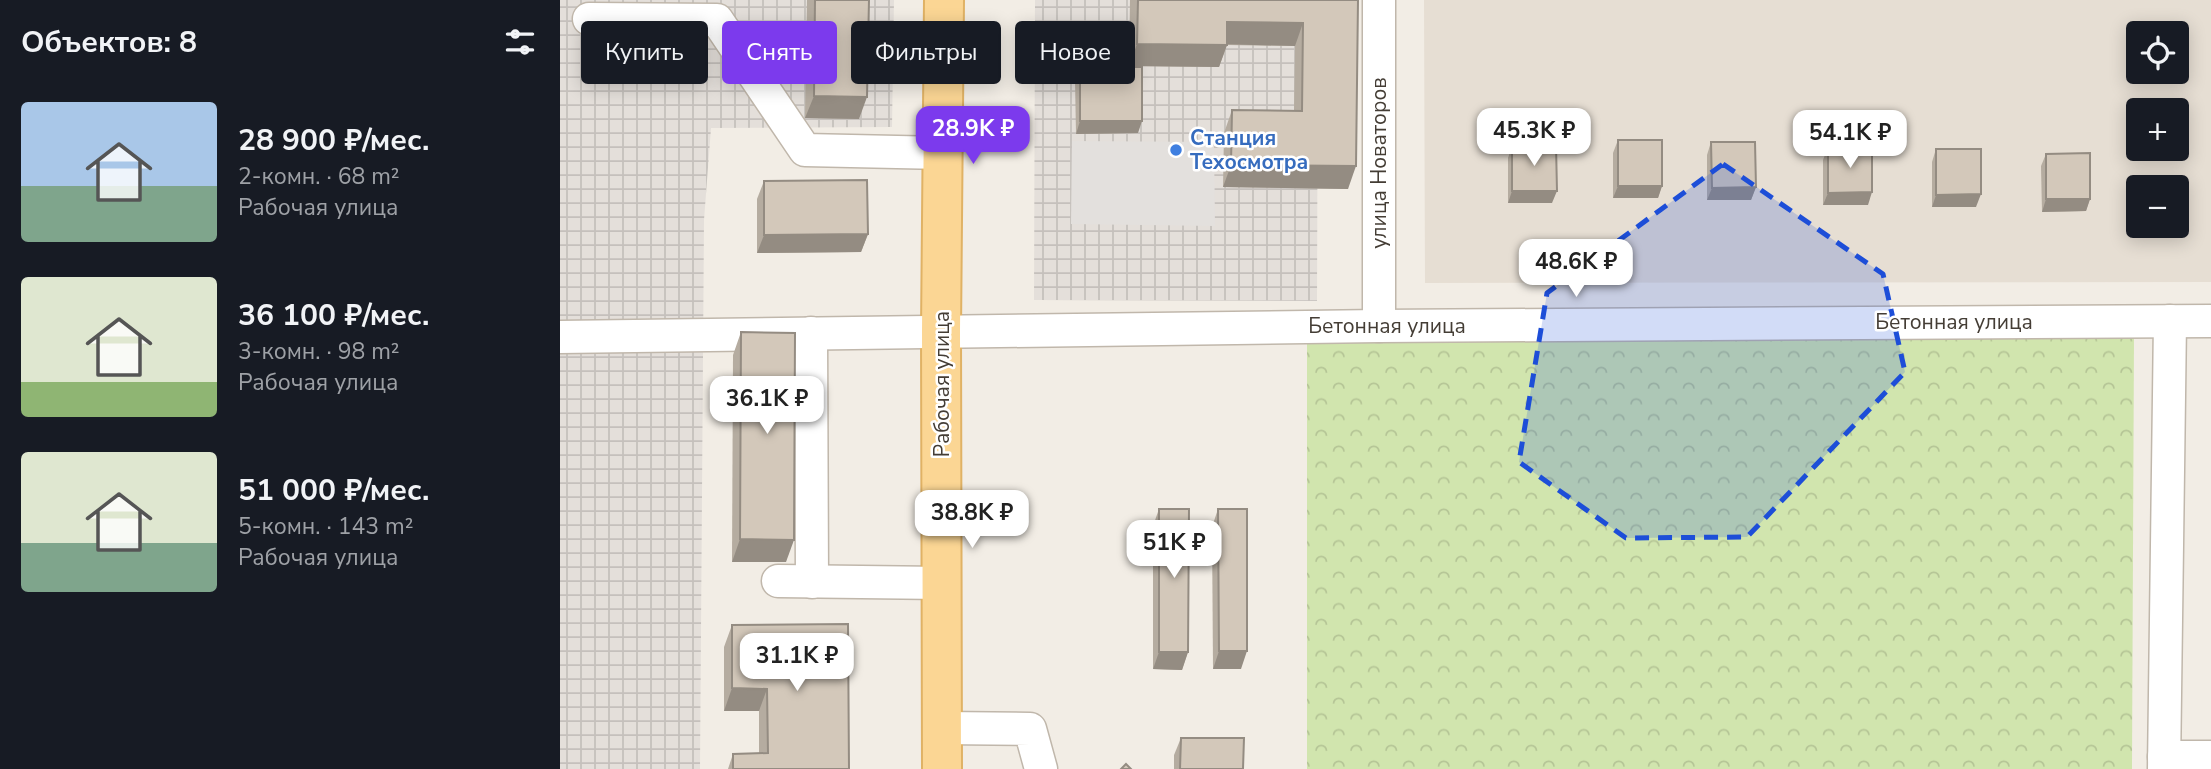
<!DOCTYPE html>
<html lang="ru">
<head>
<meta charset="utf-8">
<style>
  body { margin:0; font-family:"Nunito Sans",sans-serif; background:#242831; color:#f1f3f6; height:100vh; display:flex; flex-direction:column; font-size:26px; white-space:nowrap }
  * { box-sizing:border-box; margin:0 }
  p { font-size:23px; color:#9ea1a6 }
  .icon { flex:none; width:38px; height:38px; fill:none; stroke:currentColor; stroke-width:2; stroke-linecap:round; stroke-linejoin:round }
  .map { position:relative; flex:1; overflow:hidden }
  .sheet { display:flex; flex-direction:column; background:#171b24; width:560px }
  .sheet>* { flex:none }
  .guide { position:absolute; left:21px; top:21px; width:665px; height:63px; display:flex; gap:14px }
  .controls { position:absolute; left:1566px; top:21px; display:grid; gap:14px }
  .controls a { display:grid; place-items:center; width:63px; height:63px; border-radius:7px; background:#171b24; box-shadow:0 4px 18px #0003; font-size:35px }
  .price { position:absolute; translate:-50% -60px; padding:0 16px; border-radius:14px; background:#fff; color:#222; font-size:23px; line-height:46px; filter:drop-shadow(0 2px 4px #0008) }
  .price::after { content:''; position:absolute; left:50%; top:42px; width:21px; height:16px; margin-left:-10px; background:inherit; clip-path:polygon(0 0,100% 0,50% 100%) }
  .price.on { background:#7c3aed; color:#fff }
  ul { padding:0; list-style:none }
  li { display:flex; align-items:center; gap:21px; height:175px; padding:0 21px }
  li span { display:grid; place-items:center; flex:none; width:196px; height:140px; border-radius:7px; color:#555 }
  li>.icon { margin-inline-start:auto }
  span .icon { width:84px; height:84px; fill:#fffc; stroke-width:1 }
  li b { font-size:30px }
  h2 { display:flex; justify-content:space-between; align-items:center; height:84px; padding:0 21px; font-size:30px }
  .chip { padding:0 24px; border-radius:7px; background:#171b24; box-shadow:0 4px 18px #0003; font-size:24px; line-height:63px }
  .chip.on { background:#7c3aed; color:#fff }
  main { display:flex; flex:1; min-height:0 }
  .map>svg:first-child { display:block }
</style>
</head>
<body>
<main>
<section class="sheet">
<h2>Объектов: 8<svg class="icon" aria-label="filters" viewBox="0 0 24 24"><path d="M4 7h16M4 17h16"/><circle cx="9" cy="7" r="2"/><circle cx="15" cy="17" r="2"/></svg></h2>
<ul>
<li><span style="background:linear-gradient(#a9c7e8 60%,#7fa58c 0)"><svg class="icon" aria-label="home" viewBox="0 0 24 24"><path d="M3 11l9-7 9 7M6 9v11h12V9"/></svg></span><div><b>28 900 ₽/мес.</b><p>2-комн. · 68 m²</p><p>Рабочая улица</p></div></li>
<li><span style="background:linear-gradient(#dfe7d0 75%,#8fb573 0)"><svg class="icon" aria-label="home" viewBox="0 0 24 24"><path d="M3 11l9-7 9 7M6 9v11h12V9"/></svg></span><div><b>36 100 ₽/мес.</b><p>3-комн. · 98 m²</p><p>Рабочая улица</p></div></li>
<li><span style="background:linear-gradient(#dfe7d0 65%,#7fa58c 0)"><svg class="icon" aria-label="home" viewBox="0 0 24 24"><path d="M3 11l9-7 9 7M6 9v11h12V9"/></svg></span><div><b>51 000 ₽/мес.</b><p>5-комн. · 143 m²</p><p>Рабочая улица</p></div></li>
</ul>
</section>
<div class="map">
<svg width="1651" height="769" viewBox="0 0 1651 769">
  <defs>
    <pattern id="industrial-grid" width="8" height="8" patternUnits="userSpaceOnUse" patternTransform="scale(1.75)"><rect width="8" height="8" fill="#e4dfda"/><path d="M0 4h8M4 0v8" fill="none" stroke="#c5c0bc"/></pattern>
    <pattern id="park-crowns" width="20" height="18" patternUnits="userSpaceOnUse" patternTransform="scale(1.75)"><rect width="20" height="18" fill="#d1e5ae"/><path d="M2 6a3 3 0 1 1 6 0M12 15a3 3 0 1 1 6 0" fill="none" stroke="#b5c596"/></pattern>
  </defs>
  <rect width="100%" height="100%" fill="#f2ede5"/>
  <path fill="#e6ded3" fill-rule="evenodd" d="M864,0h787v282l-786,1zM1578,33h39v39h-39zM1578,110h39v39h-39zM1578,187h39v39h-39z"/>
  <g fill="url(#industrial-grid)">
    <path d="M0,0h334l-2,127 -181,1 -7,92 -4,549h-140z"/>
    <path d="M475,0h283l-1,301 -283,-1z"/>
  </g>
  <path fill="url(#park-crowns)" d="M1574,334l-2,435h-825v-428z"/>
  <path fill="#e3e0dd" d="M512,141l142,1 1,84 -144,-2z"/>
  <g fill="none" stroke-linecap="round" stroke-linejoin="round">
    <g stroke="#c0b7ab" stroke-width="35">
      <g id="minor">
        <path d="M29,19l128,1 88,130 138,3"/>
        <path d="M819,326v-326"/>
        <path d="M251,333l1,249"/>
        <path d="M0,337l819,-11 832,-5"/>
        <path d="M218,581l165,2"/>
        <path d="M382,728l88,1 11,40"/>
        <path d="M1604,757h47"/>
        <path d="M1604,769l6,-448"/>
      </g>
    </g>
    <g stroke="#e0b265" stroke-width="42">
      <path id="major" d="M382,769l-1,-438 3,-331"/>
    </g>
    <use href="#minor" stroke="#fff" stroke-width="32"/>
    <use href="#major" stroke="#fbd694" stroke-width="38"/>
  </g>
  <g fill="#b5aca0">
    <path d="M247,0h62l-10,119 -54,-1z"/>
    <path d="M570,0h228l-10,189 -125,-2 1,-54 8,-23 62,1 1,-65 -68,-1 -8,22 -90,-1z"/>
    <path d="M520,67l58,66 -62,1 -1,-54z"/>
    <path d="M1058,140l44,46 -4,12h-45v-45z"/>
    <path d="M1151,142l45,45 -5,13h-44v-45z"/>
    <path d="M952,146l40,57h-44v-45z"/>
    <path d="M1268,147l40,58h-45v-45z"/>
    <path d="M1376,149l40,58h-44v-45z"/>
    <path d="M1486,154l44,45 -4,12 -44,1 -1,-46z"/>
    <path d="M204,181l104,53 -7,18 -104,1v-54z"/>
    <path d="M181,332l45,230h-54l1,-207z"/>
    <path d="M599,509l29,143 -6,18 -29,-1v-143z"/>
    <path d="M658,509l23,160h-28l-1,-142z"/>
    <path d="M172,625l117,144h-121l5,-15h26v-43h-35v-64z"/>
    <path d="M621,738l62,31h-69v-14z"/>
  </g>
  <g fill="#948c82">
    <path d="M667,22l76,1 -8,23 -76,-2z"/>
    <path d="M577,44l90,1 -8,22 -90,-1z"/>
    <path d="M254,96l53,1 -8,22 -54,-1z"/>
    <path d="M520,121h62l-4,12 -62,1z"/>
    <path d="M671,165l125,1 -8,23 -125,-2z"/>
    <path d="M1058,186h44l-4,12h-45z"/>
    <path d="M1196,187l-5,13h-44l5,-12z"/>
    <path d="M952,191h45l-5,12h-44z"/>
    <path d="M1312,192l-4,13h-45l5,-12z"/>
    <path d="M1421,194l-5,13h-44l4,-12z"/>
    <path d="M1486,199h44l-4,12 -44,1z"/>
    <path d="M308,234l-7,18 -104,1 7,-18z"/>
    <path d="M180,539l54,1 -8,22h-54z"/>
    <path d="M659,651h28l-6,18h-28z"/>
    <path d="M599,652h29l-6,18 -29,-1z"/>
    <path d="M172,688l35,1 -8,22h-35z"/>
  </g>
  <g fill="#d3c8ba" stroke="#948c82" stroke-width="2">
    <path d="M255,0h54l-2,97 -53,-1z"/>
    <path d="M578,0h220l-2,166 -125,-1 1,-55 70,1 1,-88 -76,-1v23l-90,-1z"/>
    <rect x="520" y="67" width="62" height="54"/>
    <rect x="1058" y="140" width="44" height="46"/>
    <path d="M1151,142h44l1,45 -44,1z"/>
    <path d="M996,145l1,46h-45v-45z"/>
    <path d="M1268,147h44v45l-44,1z"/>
    <path d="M1376,149h45v45l-45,1z"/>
    <path d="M1530,153v46h-44v-45z"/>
    <path d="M307,180l1,54 -104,1v-54z"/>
    <path d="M181,332l54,1 -1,207 -54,-1z"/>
    <path d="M599,509h30l-1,143h-29z"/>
    <path d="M658,509h29v142h-28z"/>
    <path d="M288,624l1,145h-116v-15l35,-1 -1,-64 -35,-1v-63z"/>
    <path d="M621,738h63l-1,31h-63z"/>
    <path d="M566,764l5,5h-10z"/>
  </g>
  <path fill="#1d4ed8" fill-opacity="0.2" stroke="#1d4ed8" stroke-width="5" stroke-dasharray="14 9" stroke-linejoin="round" d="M1163,164l160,110 22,98 -158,165 -121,1 -107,-76 28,-169z"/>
  <circle fill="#3f7fe0" stroke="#fff" stroke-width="2.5" cx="616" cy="150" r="7"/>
  <g text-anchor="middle" stroke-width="5" stroke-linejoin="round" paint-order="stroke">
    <g font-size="21" font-weight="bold" fill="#366cbe" stroke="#fff" text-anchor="start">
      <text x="630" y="145">Станция<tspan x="630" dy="24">Техосмотра</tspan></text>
    </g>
    <g font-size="21" fill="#443d35" stroke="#fff">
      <text transform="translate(819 163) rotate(-90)" y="7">улица Новаторов</text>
      <text x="1394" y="329">Бетонная улица</text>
      <text x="827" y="333">Бетонная улица</text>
      <text transform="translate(382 384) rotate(-90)" y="7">Рабочая улица</text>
    </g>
  </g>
</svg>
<div class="controls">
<a><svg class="icon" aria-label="locate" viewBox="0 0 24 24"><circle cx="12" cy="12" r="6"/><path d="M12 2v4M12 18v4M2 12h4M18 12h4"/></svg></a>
<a>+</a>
<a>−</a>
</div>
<b class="price on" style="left:413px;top:166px">28.9K ₽</b>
<b class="price" style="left:974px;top:168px">45.3K ₽</b>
<b class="price" style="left:1290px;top:170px">54.1K ₽</b>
<b class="price" style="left:1016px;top:299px">48.6K ₽</b>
<b class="price" style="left:207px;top:436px">36.1K ₽</b>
<b class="price" style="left:412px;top:550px">38.8K ₽</b>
<b class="price" style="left:614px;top:580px">51K ₽</b>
<b class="price" style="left:237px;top:693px">31.1K ₽</b>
<div class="guide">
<a class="chip">Купить</a>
<a class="chip on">Снять</a>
<a class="chip">Фильтры</a>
<a class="chip">Новое</a>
</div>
</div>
</main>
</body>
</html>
